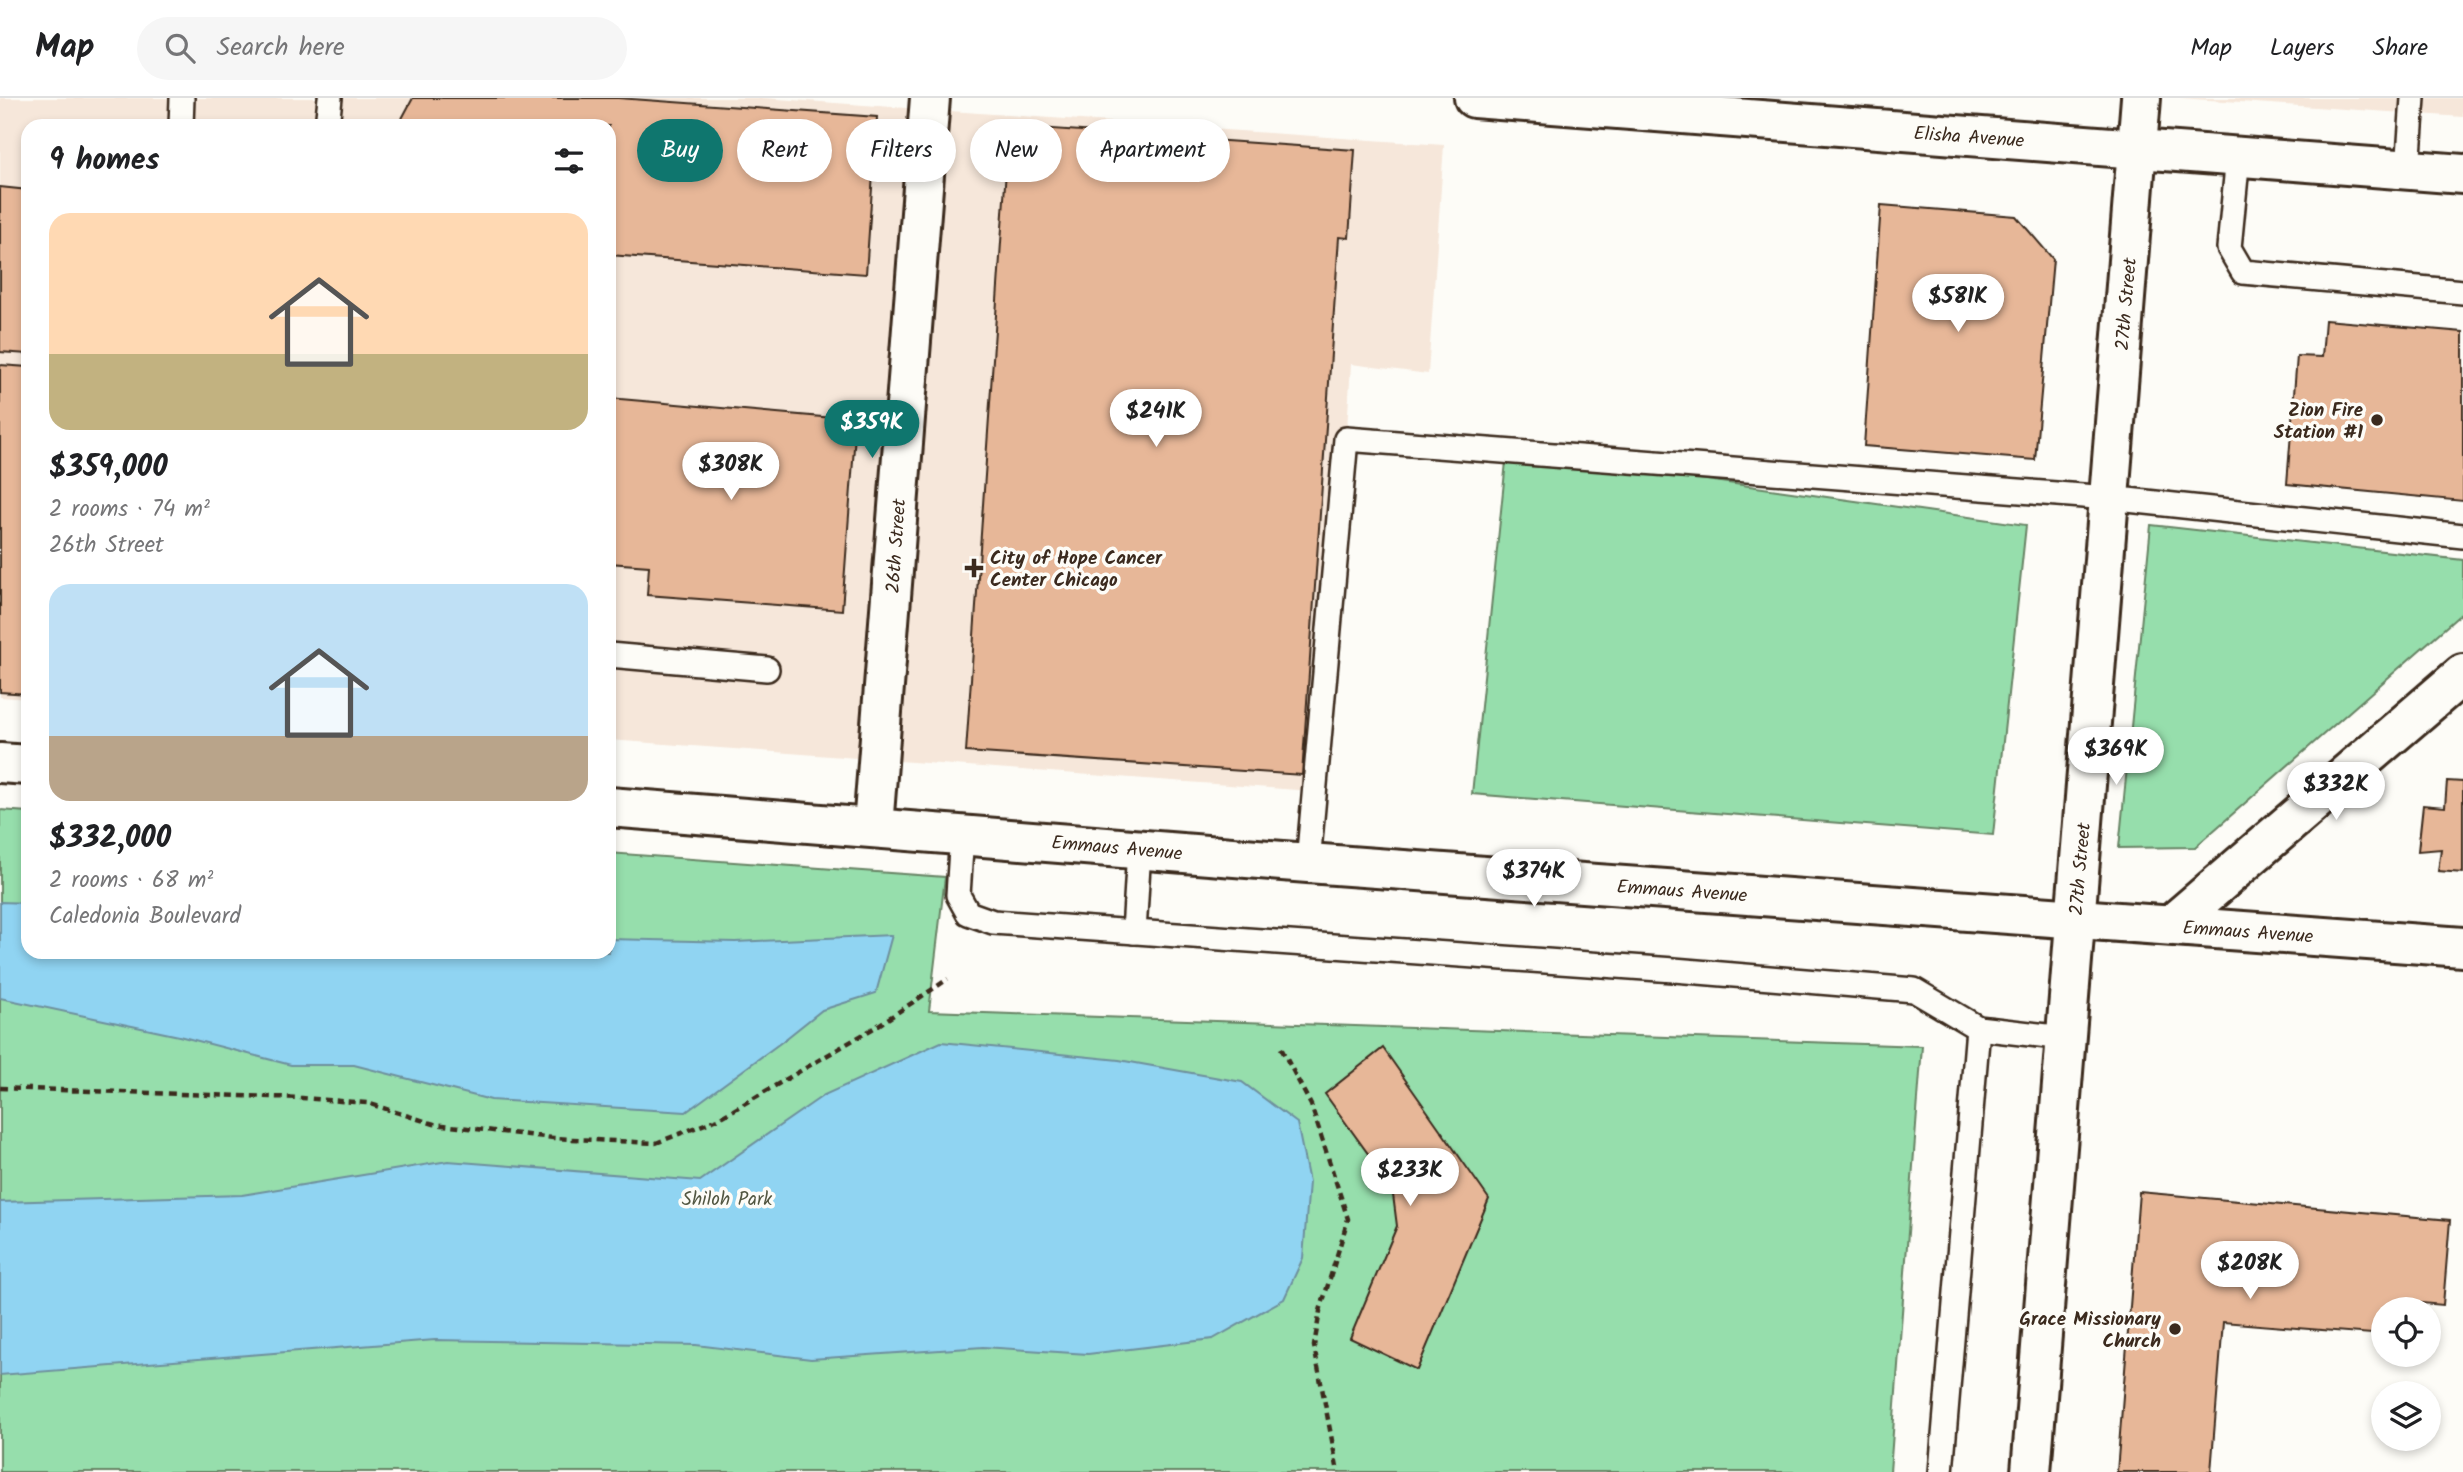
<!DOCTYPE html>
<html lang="en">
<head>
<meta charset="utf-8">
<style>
  body { margin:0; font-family:Kalam,sans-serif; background:#f6f6f6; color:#202124; height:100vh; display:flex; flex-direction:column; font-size:26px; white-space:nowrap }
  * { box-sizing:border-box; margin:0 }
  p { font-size:23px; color:#757577 }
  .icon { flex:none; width:38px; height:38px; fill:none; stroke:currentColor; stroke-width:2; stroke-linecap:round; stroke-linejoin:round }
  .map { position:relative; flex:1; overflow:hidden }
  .sheet { position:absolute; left:21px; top:21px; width:595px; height:840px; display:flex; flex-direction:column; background:#fff; border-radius:21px; box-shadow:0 4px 10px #0003 }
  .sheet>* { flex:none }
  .hud { position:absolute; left:637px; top:21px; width:665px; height:63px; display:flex; gap:14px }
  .tools { position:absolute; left:2371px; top:1199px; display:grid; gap:14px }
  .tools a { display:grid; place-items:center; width:70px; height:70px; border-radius:50%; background:#fff; box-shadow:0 4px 10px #0003; font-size:35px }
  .price { position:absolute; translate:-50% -60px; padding:0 16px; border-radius:24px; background:#fff; color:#222; font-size:23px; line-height:46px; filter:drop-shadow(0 2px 4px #0008) }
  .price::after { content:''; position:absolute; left:50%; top:42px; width:21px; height:16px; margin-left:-10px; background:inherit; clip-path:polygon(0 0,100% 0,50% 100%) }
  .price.current { background:#0f766e; color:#fff }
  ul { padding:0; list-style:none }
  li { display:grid; align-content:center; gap:14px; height:371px; padding:0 28px }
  li span { display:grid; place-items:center; height:217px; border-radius:21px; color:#555 }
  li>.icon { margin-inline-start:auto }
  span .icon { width:126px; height:126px; fill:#fffc; stroke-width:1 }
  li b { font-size:30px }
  h2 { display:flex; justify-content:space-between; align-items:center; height:84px; padding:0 28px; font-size:30px }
  .pill { padding:0 24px; border-radius:32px; background:#fff; box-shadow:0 4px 10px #0003; font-size:24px; line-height:63px }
  .pill.current { background:#0f766e; color:#fff }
  header { display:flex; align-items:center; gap:42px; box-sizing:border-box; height:98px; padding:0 35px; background:#fff; border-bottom:2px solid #e0e0e0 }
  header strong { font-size:33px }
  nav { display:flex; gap:38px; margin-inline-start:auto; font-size:24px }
  .search { width:490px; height:63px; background:#f6f6f6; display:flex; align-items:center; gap:18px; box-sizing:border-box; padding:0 24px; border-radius:38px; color:#757577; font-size:26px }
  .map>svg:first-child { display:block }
</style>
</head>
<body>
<header>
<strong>Map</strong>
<div class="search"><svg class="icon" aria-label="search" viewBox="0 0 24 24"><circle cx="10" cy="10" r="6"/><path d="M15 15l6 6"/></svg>Search here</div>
<nav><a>Map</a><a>Layers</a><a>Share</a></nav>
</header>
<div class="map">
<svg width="2463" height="1374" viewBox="0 0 2463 1374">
  <rect width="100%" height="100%" fill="#fdfcf7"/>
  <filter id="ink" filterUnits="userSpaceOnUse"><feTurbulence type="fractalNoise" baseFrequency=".0143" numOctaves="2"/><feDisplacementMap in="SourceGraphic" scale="14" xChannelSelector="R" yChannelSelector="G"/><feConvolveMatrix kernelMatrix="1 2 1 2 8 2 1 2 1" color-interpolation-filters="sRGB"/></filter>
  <g filter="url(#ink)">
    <g fill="#f6e7da">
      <path d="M0,0h763l681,47 -16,229 -77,-10 -26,428 -716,-52v-614h-581v573l-28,-2z"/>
      <path d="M2179,0h284v19z"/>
    </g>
    <g fill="#96deac" stroke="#688465" stroke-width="2">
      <path d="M1507,354l519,73 -33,310 -521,-41z"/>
      <path d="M2151,427l312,35v52l-268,235 -76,1z"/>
      <path d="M0,712l28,2v140h581v-99l336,24 -16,134 993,35 -32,426h-1890z"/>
    </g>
    <g fill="#90d4f2" stroke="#6e909d" stroke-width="2">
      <path d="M0,804l28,1v49h581v-13l126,3 157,-7 -16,58 -54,17 -39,31 -97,71 -195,-12 -137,-35h-63l-112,-29 -179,-38z"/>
      <path d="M941,944l178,18 123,22 55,41 12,59 -6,76 -19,41 -71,40 -125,15 -105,-7 -172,12 -115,-14 -261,-5 -435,35v-173l242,-7 206,-34 252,20 124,-86z"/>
    </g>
    <g fill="#e7b798" stroke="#3b2a1e" stroke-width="2">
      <path d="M413,0h205l259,19 -11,157 -257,-19v-129h-211z"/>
      <path d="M1009,28l346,24 -6,88 -10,-1 -37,538 -336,-23z"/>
      <path d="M0,89l28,3v164l-28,-2z"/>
      <path d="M1881,107l135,11 37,43 -18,201 -171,-14z"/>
      <path d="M2325,222l138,12v169l-176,-17 10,-128 25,1z"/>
      <path d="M0,267l28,2v327l-28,-2z"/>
      <path d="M609,300l247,22 -14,190 -195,-15 2,-29 -40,-3z"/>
      <path d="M2447,683l16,1v91l-25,-2 3,-22 -23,2 5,-46 22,2z"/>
      <path d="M1383,950l106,151 -72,171 -67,-32 47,-112 -5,-39 -67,-93z"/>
      <path d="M2139,1094l311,28 -7,85 -32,-3 -1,7h-26v26l-161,-13 -12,150h-94z"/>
    </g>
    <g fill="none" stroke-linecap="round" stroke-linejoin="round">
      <g stroke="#3b2a1e" stroke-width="28">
        <g id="lane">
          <path d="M181,28l1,-28"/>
          <path d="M327,28l3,-28"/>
          <path d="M2238,58l-9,92 14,24 220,20"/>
          <path d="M2408,72l5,-72"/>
          <path d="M609,557l158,14"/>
          <path d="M962,736l-4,61 10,18 25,9 681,48 240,20 64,38 87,10"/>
          <path d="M1308,765l38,-424 763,59 354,38"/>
          <path d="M1134,834l5,-83"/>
          <path d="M1941,1374l37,-444"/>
        </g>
      </g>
      <g stroke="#3b2a1e" stroke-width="44">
        <g id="street">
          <path d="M1474,0l989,76"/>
          <path d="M0,665l28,2"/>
          <path d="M609,709l699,56 1155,84"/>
          <path d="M873,729l57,-729"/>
          <path d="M2171,827l292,-251"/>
        </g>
      </g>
      <g stroke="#3b2a1e" stroke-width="44">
        <path id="secondary" d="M2031,1374l110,-1374"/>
      </g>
      <g stroke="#3b2a1e" stroke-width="4.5" stroke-dasharray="7 5" stroke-linecap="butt">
        <path d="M1281,950l30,57 37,114 -28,92 -6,35 24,126"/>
        <path d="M0,990l302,10 65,5 67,21 119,14 103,5 62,-24 156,-91 74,-49"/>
      </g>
      <use href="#lane" stroke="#fdfcf7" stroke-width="23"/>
      <use href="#street" stroke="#fdfcf7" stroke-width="38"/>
      <use href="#secondary" stroke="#fdfcf7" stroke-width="38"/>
    </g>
  </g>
  <g fill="#3b2a1e" stroke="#fdfcf7" stroke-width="2.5">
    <circle cx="2377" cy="322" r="7"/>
    <path d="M970.5 459.5h7v7h7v7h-7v7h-7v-7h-7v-7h7z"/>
    <circle cx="2175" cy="1231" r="7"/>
  </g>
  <g text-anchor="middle" stroke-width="7" stroke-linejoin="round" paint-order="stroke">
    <g font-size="19" fill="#3b2a1e" stroke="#fdfcf7">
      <text transform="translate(1969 38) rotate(4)" y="7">Elisha Avenue</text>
      <text transform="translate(2125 206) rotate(-85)" y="7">27th Street</text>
      <text transform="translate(895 448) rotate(-86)" y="7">26th Street</text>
      <text transform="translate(1117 749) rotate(5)" y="7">Emmaus Avenue</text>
      <text transform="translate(2079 771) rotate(-85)" y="7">27th Street</text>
      <text transform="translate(1682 792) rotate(4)" y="7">Emmaus Avenue</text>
      <text transform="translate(2248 833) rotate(4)" y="7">Emmaus Avenue</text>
    </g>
    <g font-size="19" font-weight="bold" fill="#3b2a1e" stroke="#fdfcf7" text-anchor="end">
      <text x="2363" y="318">Zion Fire<tspan x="2363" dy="22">Station #1</tspan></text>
      <text x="990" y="466" text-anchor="start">City of Hope Cancer<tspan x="990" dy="22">Center Chicago</tspan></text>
      <text x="2161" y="1227">Grace Missionary<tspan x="2161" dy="22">Church</tspan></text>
    </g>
    <g font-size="19" fill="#525742" stroke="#fdfcf7">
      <text x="727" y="1107">Shiloh Park</text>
    </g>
  </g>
</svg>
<div class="tools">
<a><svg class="icon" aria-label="locate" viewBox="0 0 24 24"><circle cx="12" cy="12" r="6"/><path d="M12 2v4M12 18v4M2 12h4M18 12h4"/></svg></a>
<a><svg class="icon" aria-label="layers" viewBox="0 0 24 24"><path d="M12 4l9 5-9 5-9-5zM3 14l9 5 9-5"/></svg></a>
</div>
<b class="price" style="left:1958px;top:236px">$581K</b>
<b class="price" style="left:1156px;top:351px">$241K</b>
<b class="price current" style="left:872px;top:362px">$359K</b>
<b class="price" style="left:731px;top:404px">$308K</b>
<b class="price" style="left:2116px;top:689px">$369K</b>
<b class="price" style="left:2336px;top:724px">$332K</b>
<b class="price" style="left:1534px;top:811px">$374K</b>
<b class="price" style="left:1410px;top:1110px">$233K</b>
<b class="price" style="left:2250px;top:1203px">$208K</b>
<div class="hud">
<a class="pill current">Buy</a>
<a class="pill">Rent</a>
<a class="pill">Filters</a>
<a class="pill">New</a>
<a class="pill">Apartment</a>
</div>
<section class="sheet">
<h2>9 homes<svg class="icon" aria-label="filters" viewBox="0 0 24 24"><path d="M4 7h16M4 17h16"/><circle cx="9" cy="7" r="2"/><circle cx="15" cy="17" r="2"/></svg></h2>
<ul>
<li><span style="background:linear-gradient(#ffd9b3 65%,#c2b280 0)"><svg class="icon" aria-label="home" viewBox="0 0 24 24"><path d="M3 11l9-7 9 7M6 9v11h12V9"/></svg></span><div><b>$359,000</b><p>2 rooms · 74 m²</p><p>26th Street</p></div></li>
<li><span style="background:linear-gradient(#bfe0f5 70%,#b9a48a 0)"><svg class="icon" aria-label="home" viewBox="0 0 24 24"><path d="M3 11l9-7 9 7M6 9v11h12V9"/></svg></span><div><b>$332,000</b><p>2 rooms · 68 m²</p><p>Caledonia Boulevard</p></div></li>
</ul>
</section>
</div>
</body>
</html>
